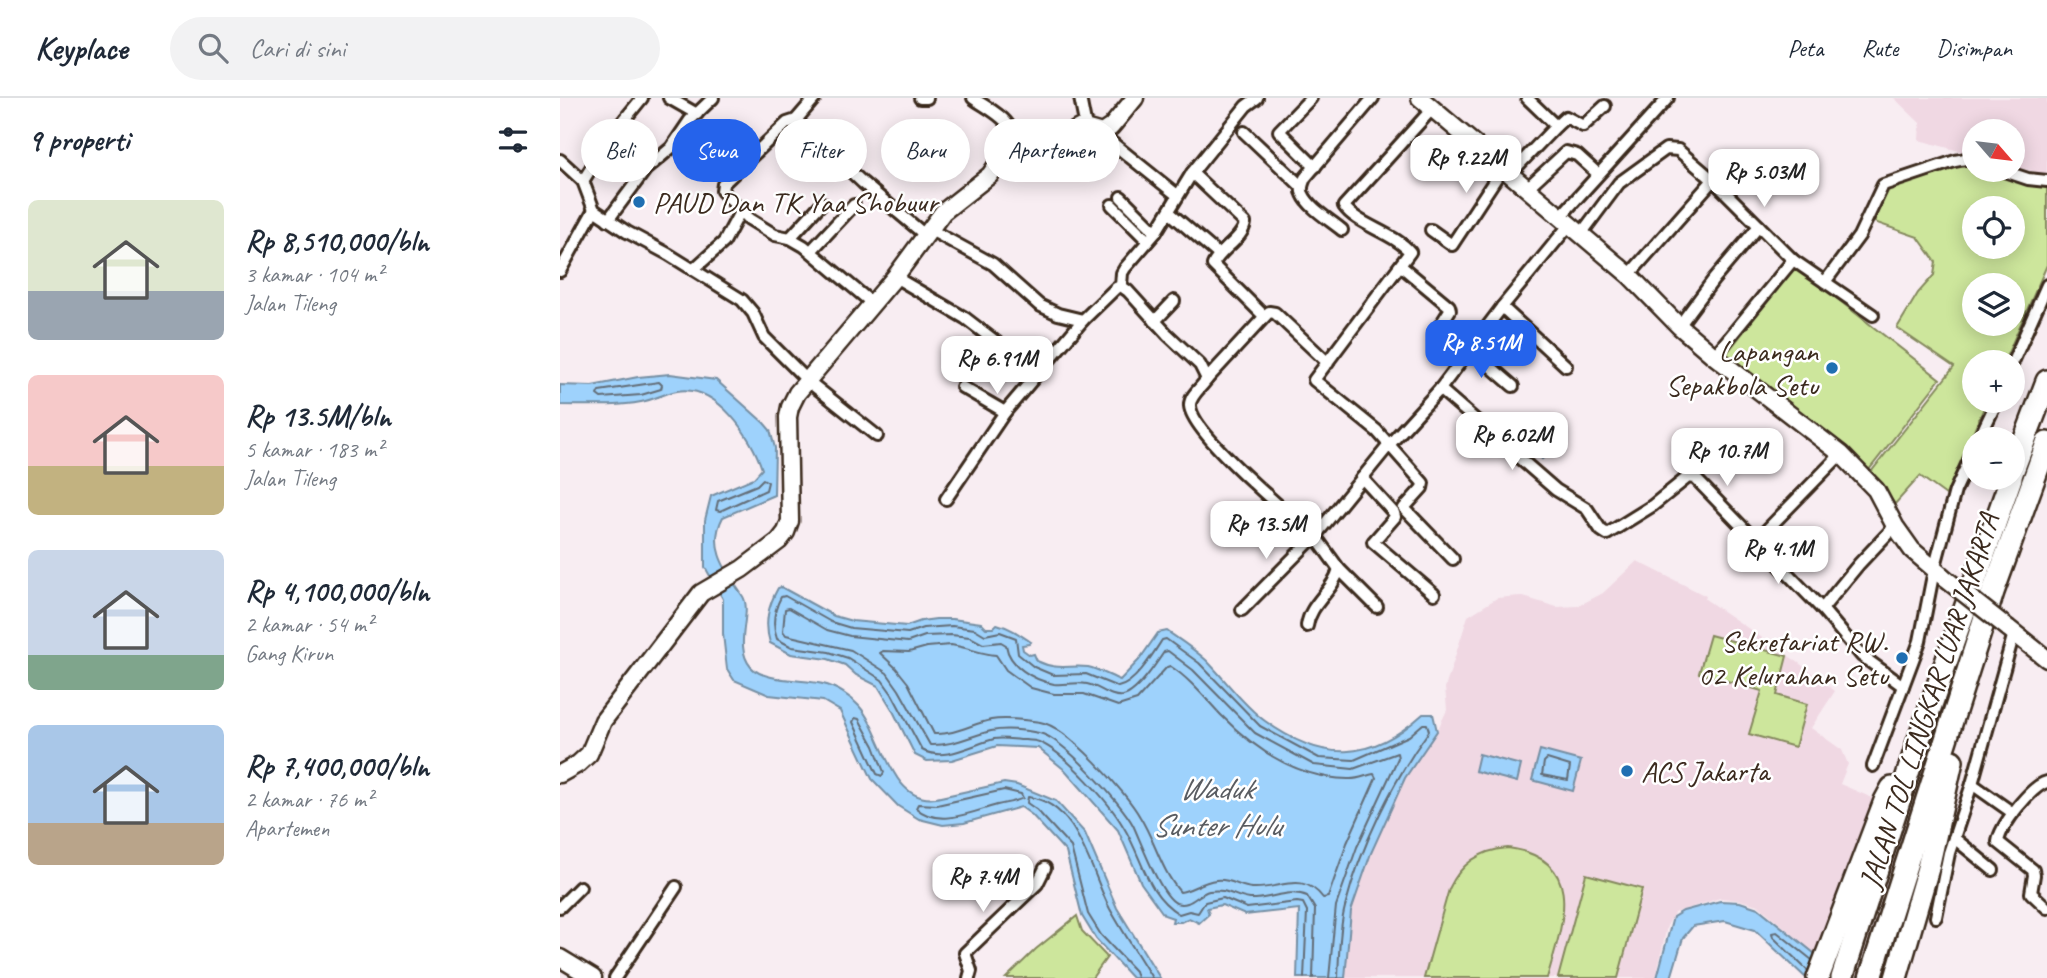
<!DOCTYPE html>
<html lang="id">
<head>
<meta charset="utf-8">
<style>
  body { margin:0; font-family:Caveat,sans-serif; background:#f2f2f3; color:#1f2937; height:100vh; display:flex; flex-direction:column; font-size:26px; white-space:nowrap }
  * { box-sizing:border-box; margin:0 }
  p { font-size:23px; color:#747a83 }
  .icon { flex:none; width:38px; height:38px; fill:none; stroke:currentColor; stroke-width:2; stroke-linecap:round; stroke-linejoin:round }
  .map { position:relative; flex:1; overflow:hidden }
  .panel { display:flex; flex-direction:column; background:#fff; width:560px }
  .panel>* { flex:none }
  .guide { position:absolute; left:21px; top:21px; width:665px; height:63px; display:flex; gap:14px }
  .needle { width:46px; rotate:118deg }
  .buttons { position:absolute; left:1402px; top:21px; display:grid; gap:14px }
  .buttons a { display:grid; place-items:center; width:63px; height:63px; border-radius:50%; background:#fff; box-shadow:0 4px 18px #0003; font-size:35px }
  .price { position:absolute; translate:-50% -60px; padding:0 16px; border-radius:14px; background:#fff; color:#222; font-size:23px; line-height:46px; filter:drop-shadow(0 2px 4px #0008) }
  .price::after { content:''; position:absolute; left:50%; top:42px; width:21px; height:16px; margin-left:-10px; background:inherit; clip-path:polygon(0 0,100% 0,50% 100%) }
  .price.selected { background:#2563eb; color:#fff }
  ul { padding:0; list-style:none }
  li { display:flex; align-items:center; gap:21px; height:175px; padding:0 28px }
  li span { display:grid; place-items:center; flex:none; width:196px; height:140px; border-radius:10px; color:#555 }
  li>.icon { margin-inline-start:auto }
  span .icon { width:84px; height:84px; fill:#fffc; stroke-width:1 }
  li b { font-size:30px }
  h2 { display:flex; justify-content:space-between; align-items:center; height:84px; padding:0 28px; font-size:30px }
  .tag { padding:0 24px; border-radius:32px; background:#fff; box-shadow:0 4px 18px #0003; font-size:24px; line-height:63px }
  .tag.selected { background:#2563eb; color:#fff }
  header { display:flex; align-items:center; gap:42px; box-sizing:border-box; height:98px; padding:0 35px; background:#fff; border-bottom:2px solid #e0e1e3 }
  header strong { font-size:33px }
  nav { display:flex; gap:38px; margin-inline-start:auto; font-size:24px }
  .search { width:490px; height:63px; background:#f2f2f3; display:flex; align-items:center; gap:18px; box-sizing:border-box; padding:0 24px; border-radius:38px; color:#747a83; font-size:26px }
  main { display:flex; flex:1; min-height:0 }
  .map>svg:first-child { display:block }
</style>
</head>
<body>
<header>
<strong>Keyplace</strong>
<div class="search"><svg class="icon" aria-label="search" viewBox="0 0 24 24"><circle cx="10" cy="10" r="6"/><path d="M15 15l6 6"/></svg>Cari di sini</div>
<nav><a>Peta</a><a>Rute</a><a>Disimpan</a></nav>
</header>
<main>
<section class="panel">
<h2>9 properti<svg class="icon" aria-label="filters" viewBox="0 0 24 24"><path d="M4 7h16M4 17h16"/><circle cx="9" cy="7" r="2"/><circle cx="15" cy="17" r="2"/></svg></h2>
<ul>
<li><span style="background:linear-gradient(#dfe7d0 65%,#9aa5b1 0)"><svg class="icon" aria-label="home" viewBox="0 0 24 24"><path d="M3 11l9-7 9 7M6 9v11h12V9"/></svg></span><div><b>Rp 8,510,000/bln</b><p>3 kamar · 104 m²</p><p>Jalan Tileng</p></div></li>
<li><span style="background:linear-gradient(#f6c9c9 65%,#c2b280 0)"><svg class="icon" aria-label="home" viewBox="0 0 24 24"><path d="M3 11l9-7 9 7M6 9v11h12V9"/></svg></span><div><b>Rp 13.5M/bln</b><p>5 kamar · 183 m²</p><p>Jalan Tileng</p></div></li>
<li><span style="background:linear-gradient(#c9d6e8 75%,#7fa58c 0)"><svg class="icon" aria-label="home" viewBox="0 0 24 24"><path d="M3 11l9-7 9 7M6 9v11h12V9"/></svg></span><div><b>Rp 4,100,000/bln</b><p>2 kamar · 54 m²</p><p>Gang Kirun</p></div></li>
<li><span style="background:linear-gradient(#a9c7e8 70%,#b9a48a 0)"><svg class="icon" aria-label="home" viewBox="0 0 24 24"><path d="M3 11l9-7 9 7M6 9v11h12V9"/></svg></span><div><b>Rp 7,400,000/bln</b><p>2 kamar · 76 m²</p><p>Apartemen</p></div></li>
</ul>
</section>
<div class="map">
<svg width="1487" height="880" viewBox="0 0 1487 880">
  <rect width="100%" height="100%" fill="#f8edf2"/>
  <filter id="ink" filterUnits="userSpaceOnUse"><feTurbulence type="fractalNoise" baseFrequency=".0143" numOctaves="2"/><feDisplacementMap in="SourceGraphic" scale="14" xChannelSelector="R" yChannelSelector="G"/><feConvolveMatrix kernelMatrix="1 2 1 2 8 2 1 2 1" color-interpolation-filters="sRGB"/></filter>
  <g filter="url(#ink)">
    <g fill="#f0d8e3">
      <path d="M1334,0h153v77l-34,-9 -1,-35h-38v24l-55,-15 1,-17z"/>
      <path d="M1077,463l69,35 -1,3 94,64 36,28 -24,37 31,22 6,14 -8,20 37,16 -58,157 -61,-52 -18,-5 -20,-2 -46,15 -7,13 -11,52h-311l6,-67 20,-58 34,-75 32,-47 10,-21 -2,-22 23,-72 29,-18 23,-2 37,11 21,-1 25,-13z"/>
    </g>
    <g fill="#cde69c" stroke="#84885d" stroke-width="2" fill-rule="evenodd">
      <path d="M1410,65l4,1v6h16l33,12 24,2v81l-43,97h-30v39h13l-41,94 -26,-19 -25,28 -24,-32 83,-105 -57,-39 21,-35 16,-18 2,-13 -18,-25 -44,-15 13,-36zM1414,110h38v39h-38zM1414,187h38v39h-38z"/>
      <path d="M1235,168l145,113 -72,92 -144,-114z"/>
      <path d="M1150,537l77,21 -10,39 30,9 -12,43 -46,-13 13,-43 -63,-18z"/>
      <path d="M948,750c80,11 54,78 39,130h-123l25,-89c12,-26 31,-39 59,-41z"/>
      <path d="M1026,776l56,15 -24,89h-60z"/>
      <path d="M517,818l5,15 25,26 -15,21h-86l30,-29z"/>
    </g>
    <g fill="#9ed2fc" stroke="#768fa3" stroke-width="2">
      <path d="M110,276l46,6 48,43 6,7 5,18 -1,47 -51,22c-16,30 3,54 19,78 12,16 -10,50 9,72 13,15 53,12 72,17 13,3 27,12 36,22 24,26 31,99 77,92l68,-15 13,2 39,16 29,32 32,75 43,70h-28l-36,-39 -14,-23 -16,-64 -34,-37 -11,-8 -57,16 -21,2 -24,-6 -21,-13 -26,-27 -32,-68 -17,-10 -54,-6 -35,-15 -7,-11 -4,-35v-35l-18,-32v-47l6,-24 43,-18 8,-9c-10,-32 -45,-85 -85,-78 -12,2 -24,9 -36,11 -26,5 -54,3 -81,3v-20l32,1 46,-9z"/>
      <path d="M986,329l15,14 -19,18 -14,-14z"/>
      <path d="M221,489l53,29 18,5 55,5 14,-5 15,-2h16l29,4 5,5h7l4,-4c14,4 22,10 34,18l-2,2 -7,1 1,5 7,5 4,-1 3,7c21,10 30,4 51,6 10,2 22,9 32,13l19,-20 19,-27 9,-2c13,9 27,18 39,29 19,19 36,44 59,61 58,42 105,41 158,-7h10l4,17 -32,47 -34,75 -20,58 -6,67h-48l2,-69 -54,6 -23,-10 -15,3 2,6 -10,9 -10,-5 -8,4h-9l1,-4 -9,-3 -23,-32 -23,-53 -52,-59 -28,-23 -41,-2 -45,14 -25,1 -12,-6 -23,-46 -14,-23 -22,-11 -11,-10 -17,-6 -37,-5 -21,-11c-6,-20 -2,-37 8,-55z"/>
      <path d="M980,652l41,11 -8,30 -41,-11z"/>
      <path d="M919,656l42,11 -4,17 -42,-11z"/>
      <path d="M1160,803l20,1 18,6 87,70h-39l-51,-48 -30,-9 -32,5 -10,12 -12,40h-14l16,-61 10,-6z"/>
    </g>
    <g fill="none" stroke-linecap="round" stroke-linejoin="round">
      <g stroke="#636d77" stroke-width="2">
        <path d="M99,284l3,3 -1,4 -20,6 -40,3 -4,-3 2,-4z"/>
        <path d="M203,381l5,3 -2,8 -46,21 -4,-1 2,-9 39,-16z"/>
        <path d="M391,547c16,2 29,9 45,10l10,15 25,18 23,6h30l34,12 19,-6 30,-33 3,-1c20,13 35,32 51,49 35,36 76,63 127,64 10,1 18,-4 26,-5l2,4 -29,65 -19,54 -5,1c-21,-28 -43,-8 -71,-10 -13,-1 -22,-10 -36,-8 -15,2 -26,11 -36,12 -19,-22 -25,-51 -40,-75 -14,-25 -73,-91 -100,-95 -15,-2 -34,-5 -49,-2 -19,4 -37,15 -57,14l-26,-51 -12,-15 -16,-15 3,-2 26,1 18,-5z"/>
        <path d="M295,620l4,1 15,27 10,26 -2,4 -5,-2 -24,-52z"/>
        <path d="M987,661l23,7 -2,14 -26,-5 2,-13z"/>
        <path d="M444,692l17,4 2,4c-7,4 -18,5 -26,7 -25,7 -59,23 -81,3l2,-4 19,1z"/>
        <path d="M1248,873l-35,-34 -1,-4 5,-1 35,28"/>
        <path d="M577,880l-2,-7 -34,-36 -13,-21 -17,-67 -34,-37 -10,-7 1,-6c50,5 63,76 82,112 13,23 28,46 42,69"/>
        <path d="M744,880l3,-67 -4,-8 -6,-1 -50,6 -24,-10 -18,4 -7,11 -9,-2 -10,3c-34,-21 -36,-56 -56,-88 -14,-24 -57,-72 -82,-83 -4,-3 -11,-2 -16,-3 -10,0 -22,-3 -31,-1 -23,6 -50,23 -72,11l-30,-56 -10,-14 -34,-22 -19,-6 -37,-5 -15,-8c-5,-14 -3,-29 4,-42l4,-1 46,26 20,6 57,5 15,-5 29,-2 23,3 10,6 15,-3 16,6 2,16 16,13 19,8 33,-1 32,13c17,-3 35,-33 44,-47l4,-1 33,24 61,63 59,32 35,2 55,-24 14,-12h4l2,7c-36,49 -69,117 -84,176 -6,22 -6,49 -7,71"/>
        <path d="M753,880l2,-69 -8,-13c-17,-8 -39,4 -57,3 -17,-2 -22,-11 -41,-8 -12,3 -19,17 -33,12 -16,-8 -35,-61 -43,-78 -11,-21 -71,-88 -94,-92 -13,-3 -34,-5 -48,-2 -21,5 -39,15 -61,14l-31,-55 -12,-17 -36,-23 -65,-15 -3,-4 2,-22 4,-1 38,22 23,6 58,6 17,-6 26,-1 19,2 13,7 18,-2 5,3c3,21 27,35 48,39 10,1 22,-2 33,0 12,2 23,14 36,12 14,-3 33,-32 41,-44l4,-1 25,19 62,63 59,32 39,4 44,-16 1,5 -41,89 -21,59 -7,72"/>
      </g>
      <g stroke="#3b2a1e" stroke-width="16">
        <g id="street">
          <path d="M109,0l28,16"/>
          <path d="M255,0l-19,22 -9,3 -64,61 -1,7 27,28 26,16 15,3 14,8 69,58"/>
          <path d="M360,0h7"/>
          <path d="M413,0c11,8 24,14 33,24 8,9 3,14 14,23"/>
          <path d="M520,0l6,30"/>
          <path d="M751,0l-32,33 36,36"/>
          <path d="M872,11l-88,97c13,19 49,26 66,46l-96,128 63,51 46,52 -1,5 -18,20 49,51"/>
          <path d="M236,22l67,63 62,52"/>
          <path d="M996,28l10,-9 17,9 22,-20"/>
          <path d="M684,34l58,55"/>
          <path d="M540,35l77,62"/>
          <path d="M0,62l23,21 11,29 33,22 41,22 74,46 11,13 11,24 44,44 69,55"/>
          <path d="M1441,72l27,9 19,2"/>
          <path d="M632,75l53,50c-2,16 -26,27 -32,42l51,51"/>
          <path d="M949,77l47,-49 -29,-28"/>
          <path d="M23,83l28,-45 31,-38"/>
          <path d="M966,91l40,-37 11,3 21,19"/>
          <path d="M561,99l35,35"/>
          <path d="M552,107l36,36"/>
          <path d="M609,114l50,43"/>
          <path d="M1000,119l108,-119"/>
          <path d="M48,122l38,-51 25,-21 19,-28 23,-22"/>
          <path d="M369,131l64,35 46,41 19,9 25,6 33,-32 5,-2 7,5 39,43 33,31 7,14c-5,8 -18,17 -17,27 2,28 100,110 125,130l74,-91 51,-56 62,-82 68,-83"/>
          <path d="M782,132c-12,-10 -33,-22 -39,-36 -3,-5 0,-11 2,-16l68,-80"/>
          <path d="M871,132l21,15 50,-76"/>
          <path d="M1021,136l38,-51 47,-34 12,1 35,30 80,80"/>
          <path d="M230,140l32,-35"/>
          <path d="M251,153l43,-46"/>
          <path d="M841,168l48,40 1,4 -12,19 5,7 24,18"/>
          <path d="M134,171l30,-27 16,-30"/>
          <path d="M0,173l34,-61"/>
          <path d="M1069,177l84,-95"/>
          <path d="M335,179l70,41 64,49"/>
          <path d="M1265,184l48,33"/>
          <path d="M561,188l1,-13 3,-5 31,-36 36,-59 54,-67 11,-8"/>
          <path d="M942,209l64,59"/>
          <path d="M595,223l19,-20"/>
          <path d="M1119,228l35,-47 45,-53"/>
          <path d="M910,251l43,37"/>
          <path d="M1154,258l79,-96 32,22 34,-46 24,-51 72,-24 10,-2 9,1"/>
          <path d="M1452,266l35,-79"/>
          <path d="M647,281l62,-67 6,1 53,50"/>
          <path d="M402,289l43,25"/>
          <path d="M880,291l116,101 31,19 14,21 6,4 45,-28 36,-29 7,1 61,63 85,-87"/>
          <path d="M1419,341l18,-38"/>
          <path d="M802,380l32,35 1,4 -22,25 61,52"/>
          <path d="M386,401l59,-87 78,-92"/>
          <path d="M1196,443l66,68 40,47 41,30"/>
          <path d="M1262,511l37,-45 36,-38"/>
          <path d="M682,512l73,-74 24,33 38,38"/>
          <path d="M747,528c3,-23 26,-34 32,-57"/>
          <path d="M1313,668l47,-125 14,-71 21,-79 19,-41"/>
          <path d="M1487,684c-15,3 -47,44 -49,60l35,28 1,5 -3,18 16,15"/>
          <path d="M1412,686l41,29"/>
          <path d="M1394,740l39,32"/>
          <path d="M0,809l20,-20"/>
          <path d="M1376,819l13,-64 23,-69 42,-151"/>
          <path d="M55,880l61,-91"/>
          <path d="M409,880l2,-7 -6,-18 72,-69 8,-16"/>
        </g>
      </g>
      <g stroke="#3b2a1e" stroke-width="21">
        <g id="secondary">
          <path d="M860,0l209,177 50,51 35,30 127,98 35,36 19,36 17,24 35,30"/>
          <path d="M1448,530l39,31"/>
          <path d="M0,676l18,-10 11,-10 14,-33 98,-128 41,-24 37,-28 7,-9 4,-11 -2,-104 2,-10 7,-14 98,-116 48,-65 47,-37 13,-19 17,-11c35,23 34,-6 61,-18l21,6 9,-6 24,-29"/>
          <path d="M0,860l33,20"/>
        </g>
      </g>
      <g stroke="#3b2a1e" stroke-width="26">
        <g id="highway">
          <path d="M1452,375l35,-92"/>
          <path d="M1258,880l67,-177 7,-13"/>
          <path d="M1282,880l76,-236 93,-264"/>
          <path d="M1310,880l123,-386 54,-149"/>
          <path d="M1336,880l32,-110 24,-107"/>
        </g>
      </g>
      <use href="#street" stroke="#fff" stroke-width="10"/>
      <use href="#secondary" stroke="#fff" stroke-width="16"/>
      <use href="#highway" stroke="#fff" stroke-width="21"/>
      <g stroke="#3b2a1e" stroke-width="21" stroke-linecap="butt">
        <path id="secondary-bridge" d="M1387,482l61,48"/>
      </g>
      <use href="#secondary-bridge" stroke="#fff" stroke-width="16"/>
    </g>
  </g>
  <g fill="#1f6fb2" stroke="#fff" stroke-width="2.5">
    <circle cx="79" cy="104" r="7"/>
    <circle cx="1272" cy="270" r="7"/>
    <circle cx="1342" cy="560" r="7"/>
    <circle cx="1067" cy="673" r="7"/>
  </g>
  <g text-anchor="middle" stroke-width="5" stroke-linejoin="round" paint-order="stroke">
    <g font-size="30" fill="#3b2a1e" stroke="#fff" text-anchor="start">
      <text x="93" y="114">PAUD Dan TK Yaa Shobuur</text>
      <text x="1258" y="263" text-anchor="end">Lapangan<tspan x="1258" dy="34">Sepakbola Setu</tspan></text>
      <text x="1328" y="553" text-anchor="end">Sekretariat RW.<tspan x="1328" dy="34">02 Kelurahan Setu</tspan></text>
      <text x="1081" y="683">ACS Jakarta</text>
    </g>
    <g font-size="30" fill="#3b2a1e" stroke="#fff">
      <text transform="translate(1369 603) rotate(-72)" y="10">JALAN TOL LINGKAR LUAR JAKARTA</text>
    </g>
    <g font-size="32" font-style="italic" fill="#595c61" stroke="#fff">
      <text x="656" y="701">Waduk<tspan x="656" dy="37">Sunter Hulu</tspan></text>
    </g>
  </g>
</svg>
<div class="buttons">
<a><svg class="needle" viewBox="-14 -14 28 28"><path d="M0-13l5 13h-10z" fill="#e53935"/><path d="M0 13l5-13h-10z" fill="#747a83"/></svg></a>
<a><svg class="icon" aria-label="locate" viewBox="0 0 24 24"><circle cx="12" cy="12" r="6"/><path d="M12 2v4M12 18v4M2 12h4M18 12h4"/></svg></a>
<a><svg class="icon" aria-label="layers" viewBox="0 0 24 24"><path d="M12 4l9 5-9 5-9-5zM3 14l9 5 9-5"/></svg></a>
<a>+</a>
<a>−</a>
</div>
<b class="price" style="left:906px;top:97px">Rp 9.22M</b>
<b class="price" style="left:1204px;top:111px">Rp 5.03M</b>
<b class="price selected" style="left:921px;top:282px">Rp 8.51M</b>
<b class="price" style="left:437px;top:298px">Rp 6.91M</b>
<b class="price" style="left:952px;top:374px">Rp 6.02M</b>
<b class="price" style="left:1167px;top:390px">Rp 10.7M</b>
<b class="price" style="left:706px;top:463px">Rp 13.5M</b>
<b class="price" style="left:1218px;top:488px">Rp 4.1M</b>
<b class="price" style="left:423px;top:816px">Rp 7.4M</b>
<div class="guide">
<a class="tag">Beli</a>
<a class="tag selected">Sewa</a>
<a class="tag">Filter</a>
<a class="tag">Baru</a>
<a class="tag">Apartemen</a>
</div>
</div>
</main>
</body>
</html>
